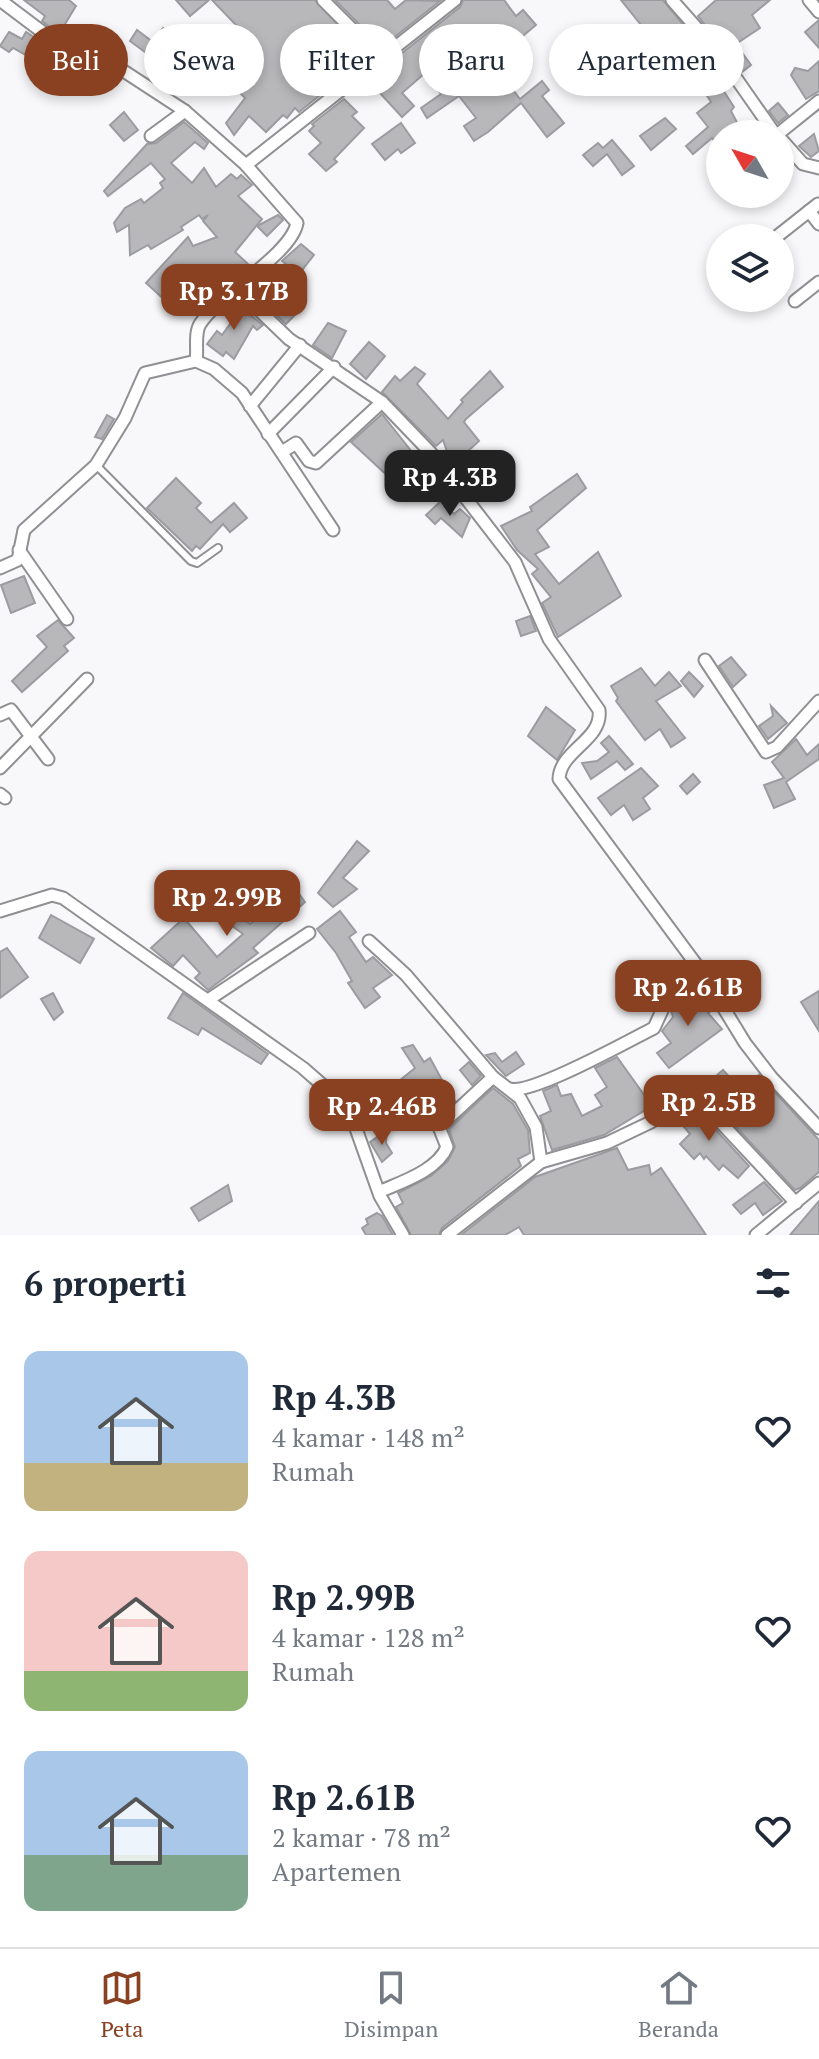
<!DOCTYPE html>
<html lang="id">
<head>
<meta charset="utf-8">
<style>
  body { margin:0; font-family:"PT Serif",serif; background:#f2f2f3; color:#1f2937; height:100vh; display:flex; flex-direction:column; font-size:30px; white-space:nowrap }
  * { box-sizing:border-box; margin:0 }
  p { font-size:26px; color:#747a83 }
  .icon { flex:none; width:44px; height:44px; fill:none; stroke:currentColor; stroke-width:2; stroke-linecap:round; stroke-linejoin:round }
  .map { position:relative; height:1235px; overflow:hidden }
  .panel { display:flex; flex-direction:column; background:#fff; flex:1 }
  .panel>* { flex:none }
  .guide { position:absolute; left:24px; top:24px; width:772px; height:72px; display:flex; gap:16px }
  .needle { width:52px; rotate:309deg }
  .fabs { position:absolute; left:706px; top:120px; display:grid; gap:16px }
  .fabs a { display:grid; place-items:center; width:88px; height:88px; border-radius:50%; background:#fff; box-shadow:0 4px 12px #0003; font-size:40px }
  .price { position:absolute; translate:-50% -68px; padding:0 18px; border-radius:16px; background:#894121; color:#fff; font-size:26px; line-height:52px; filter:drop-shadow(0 2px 4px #0008) }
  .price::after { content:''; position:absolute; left:50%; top:48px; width:24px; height:18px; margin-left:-12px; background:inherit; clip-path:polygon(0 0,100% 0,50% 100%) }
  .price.selected { background:#222; color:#fff }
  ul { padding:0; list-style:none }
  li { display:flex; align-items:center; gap:24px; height:200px; padding:0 24px }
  li span { display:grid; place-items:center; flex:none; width:224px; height:160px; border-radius:16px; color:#555 }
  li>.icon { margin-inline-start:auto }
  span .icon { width:96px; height:96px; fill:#fffc; stroke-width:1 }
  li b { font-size:34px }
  h2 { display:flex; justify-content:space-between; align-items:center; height:96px; padding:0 24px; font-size:34px }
  .chip { padding:0 28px; border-radius:36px; background:#fff; box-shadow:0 4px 12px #0003; font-size:28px; line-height:72px }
  .chip.selected { background:#894121; color:#fff }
  .tabs { display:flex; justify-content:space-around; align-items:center; height:112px; border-top:2px solid #e0e1e3; background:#fff; font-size:22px; color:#747a83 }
  .tabs a { display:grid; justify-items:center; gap:4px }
  .tabs .selected { color:#894121 }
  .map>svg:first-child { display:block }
</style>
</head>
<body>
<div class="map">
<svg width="819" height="1235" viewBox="0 0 819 1235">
  <rect width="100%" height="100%" fill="#f8f8fb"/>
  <g fill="#b8b8bb" stroke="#9b9c9f" stroke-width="2">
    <path d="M24,0h45l7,6 -17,28 -17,-13 3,-5z"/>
    <path d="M176,0h33l-19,16z"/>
    <path d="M212,0h103l53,57 -69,55 -4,-4 -8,10 -4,-3 -17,17 -17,-16 -15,19 -8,-12 19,-25 -46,-49 -18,20 4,4 -13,17 -22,-13 3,-4 -5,-5 5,-10 -23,-17 7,-11 16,12 10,-14 23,20 14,-16 16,13 20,-20z"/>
    <path d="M335,0h52l8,9 11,-9 34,1 -58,46z"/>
    <path d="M463,0h41l12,16 7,-6 13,15 -44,37 28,37 22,-18 7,9 -7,6 22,27 -17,14 -26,-34 -33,29 -14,9 -10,-15 12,-8 -17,-22 -32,22 -6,-10 20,-14 -16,-21 -23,20 12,13 -12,11 -34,-37 92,-73z"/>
    <path d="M621,0h42l42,51 -37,31 -31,-46 8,-6z"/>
    <path d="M716,0h54l-18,15 8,13 -24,16 15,21 -9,7 -44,-56z"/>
    <path d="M819,20v28l-14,-16z"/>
    <path d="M9,32l13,7 4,-7 23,15 -6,7 -4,-2 -2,3 3,8 -27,-15 -4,4 -9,-6z"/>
    <path d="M819,61v30l-13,8 -15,-24 4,-7 13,3z"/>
    <path d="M721,72l9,12 -7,6 11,17 -3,4 12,23h-23v15l-8,-11 -19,16 -7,-8 22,-19 -11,-14 14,-11 -9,-14z"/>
    <path d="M344,99l13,13 -5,4 12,12 -30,31 3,3 -11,9 -17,-17 12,-11 -12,-12 5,-5 -2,-2z"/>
    <path d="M778,103l10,12 -10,8 -9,-12z"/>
    <path d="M124,112l14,18 -14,11 -14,-16z"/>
    <path d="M665,118l11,11 -25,21 -11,-14z"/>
    <path d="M184,122l24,21 -4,6 -9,-7 -24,21 21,20 12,-15 12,19 15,-13 6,5 4,-4 11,10 -14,11 24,23 -27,33 13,12 -13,14 -5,-7 -51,42 -33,-30 42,-46 5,9 24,-9 -14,-16 5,-6 -6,4 -3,-4 -18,12 2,3 -32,19 -3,-4 -18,10 -1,-30 -12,7 -3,-9 11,-15 16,-9 3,4 19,-15 -3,-5 5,-4 -14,-16 -43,33 -4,-5 43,-47 9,-1z"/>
    <path d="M401,123l14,20 -14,10 -3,-4 -13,11 -13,-16z"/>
    <path d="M814,134l5,17 -8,6 -12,-11z"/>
    <path d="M612,140l22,26 -12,9 -15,-21 -14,12 -10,-11 15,-12 5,5z"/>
    <path d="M278,215l5,5 -16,16 -10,-10z"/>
    <path d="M301,244l13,11 -15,19 -17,-13z"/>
    <path d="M281,294l15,20 -10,10 -17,-16z"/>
    <path d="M233,302l30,23 -6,5 -4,-4 -19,33 -8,-7 -3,4 -16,-12 10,-13 5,4 13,-18 -9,-9z"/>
    <path d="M328,323l18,8 -14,27 -19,-13z"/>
    <path d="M369,342l16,14 -19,23 -16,-15z"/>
    <path d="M415,367l10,7 -8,10 31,35 15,-17 -2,-2 29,-29 13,16 -37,32 -2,3 15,19 -27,25 -9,-26 -7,6 -54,-54 13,-16 5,5z"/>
    <path d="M382,414l30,38 -16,11 4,5 -10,10 -39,-36z"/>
    <path d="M107,415l7,4 -12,20 -7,-2z"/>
    <path d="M577,474l9,14 -49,42 12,17 -14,7 24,30 39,-32 23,44 -63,41 -16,-34 9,-6 -19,-23 6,-5 -21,-19 -16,-24 31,-15 -2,-4z"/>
    <path d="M176,478l25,25 -5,5 15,15 23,-20 13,15 -17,14 -7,-8 -23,25 -4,-3 -4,5 -45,-43z"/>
    <path d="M441,501l13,13 6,-5 10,9 -8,19 -21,-19 -6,6 -9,-9z"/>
    <path d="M24,576l11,27 -24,10 -10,-28z"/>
    <path d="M530,616l6,15 -15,5 -5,-15z"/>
    <path d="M58,620l16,18 -10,8 4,5 -46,41 -10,-11 35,-34 -10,-11z"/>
    <path d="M731,657l15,18 -13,12 -14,-21z"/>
    <path d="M641,668l14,18 14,-14 12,14 -25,15 29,37 -14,9 -11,-18 -15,11 -29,-39 2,-3 -7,-12z"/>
    <path d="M689,672l14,14 -9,11 -13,-16z"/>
    <path d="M771,706l16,17 -19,16 -9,-13 14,-10z"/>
    <path d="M546,707l29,23 -18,30 -29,-24z"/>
    <path d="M609,736l24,28 -8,6 -8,-9 -26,18 -9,-16 15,-2 12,-9 -8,-9z"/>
    <path d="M796,739l11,16 12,-11v15l-33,23 9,17 -21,9 -10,-23 20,-7 -12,-16z"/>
    <path d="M641,768l17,18 -15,12 7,11 -17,11 -9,-15 -13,10 -13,-17z"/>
    <path d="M693,774l7,8 -13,12 -7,-8z"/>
    <path d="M357,841l12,10 -26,27 14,11 -24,18 -15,-14z"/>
    <path d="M291,883l14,19 -52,46 5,5 -50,37 -13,-12 5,-5 -17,-18 -10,11 -22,-18 33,-30 33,39 26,-23 -30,-22 17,-22 10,8 -9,12 19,14 25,-20 -4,-6z"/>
    <path d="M340,911l16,21 -7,5 17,25 7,-5 19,18 -19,13 7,9 -15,11 -17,-25 4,-2 -16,-28 -19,-24z"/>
    <path d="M51,915l43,24 -14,24 -41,-25z"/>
    <path d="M7,948l21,29 -28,21v-46z"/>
    <path d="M694,990l5,7 5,-4 10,16 -6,4 14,16 -53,39 -12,-15 14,-10 -9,-12 11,-14 -2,-6z"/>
    <path d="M819,991v40l-18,-29z"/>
    <path d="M53,993l10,19 -9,8 -13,-21z"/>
    <path d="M183,993l85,61 -7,10 -59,-36 -4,7 -30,-17z"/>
    <path d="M413,1045l11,17 6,-4 12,22 -3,3 16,18 -24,23 -12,-15 14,-10 -9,-14 -16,10 -3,-5 -7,5 -4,-10 21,-17 -13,-20z"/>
    <path d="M516,1052l8,12 -18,12 -20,-21 9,-2 7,9z"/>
    <path d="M617,1057l35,49 -48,29 -52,15 -12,-34 11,-5 -8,-20 14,-6 4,11 10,-2 11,22 20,-10 -7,-11 12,-8 -12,-19z"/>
    <path d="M469,1062l12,14 -9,9 -12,-15z"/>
    <path d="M723,1070l18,20 18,-15 60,65v32l-19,16 -5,2 -88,-94 9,-8 -6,-7z"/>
    <path d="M493,1088l20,16 15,26 2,23 -12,6 3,7 -79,62 -3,7h-28l-15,-28 7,-4 -5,-10 33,-17 17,-15 7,-14 -6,-18z"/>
    <path d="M373,1103l5,10 -9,5 -7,-12z"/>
    <path d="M693,1105l56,61 -11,12 -15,-13 -4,5 -13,-14 -2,3 -4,-6 -6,6 -14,-15 10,-10 -15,-18z"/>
    <path d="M387,1130l-1,13 6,10 -10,9 -12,-20z"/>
    <path d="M617,1148l11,22 21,-5 2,10 10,-7 45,67h-182l-5,-8 -14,8h-44l74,-58z"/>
    <path d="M764,1182l18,19 -19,14 -8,-12 -14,11 -8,-9z"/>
    <path d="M228,1185l4,16 -33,20 -8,-13z"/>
    <path d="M819,1201v34h-29z"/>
    <path d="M377,1213l5,3 11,19h-27l-4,-7 6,-4 -2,-5z"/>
  </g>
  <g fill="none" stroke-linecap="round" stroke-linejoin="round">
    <g stroke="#909093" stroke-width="10">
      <path id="lane" d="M96,465l95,96 6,2 21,-15"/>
    </g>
    <g stroke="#909093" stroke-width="15">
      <g id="street">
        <path d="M0,0l57,43 59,23 69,45 61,54 51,58c-6,32 -78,71 -97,101 -6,10 -2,26 -4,37l-51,12 -20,45 -29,47 -72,65 -6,30 -18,8"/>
        <path d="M323,0l57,57"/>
        <path d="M672,0l45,51 58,83"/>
        <path d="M809,0l10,12"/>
        <path d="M778,134l41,-33"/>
        <path d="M151,136l34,-25"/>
        <path d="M780,138l23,26 16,4"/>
        <path d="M246,165l209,-165"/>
        <path d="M809,211l10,13"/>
        <path d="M775,238l43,-34"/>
        <path d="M237,289l52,50 93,63 49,51 84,109 34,77 50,71c4,30 -39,40 -40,69l142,192 44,72 27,35 47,50"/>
        <path d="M795,301l24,-19"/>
        <path d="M196,361l18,8 28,24 91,137"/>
        <path d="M250,406l50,-61"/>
        <path d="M268,434l66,-67"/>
        <path d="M282,452l14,-9 13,18 7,2 66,-61"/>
        <path d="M19,550l48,69"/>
        <path d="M705,660l61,92 11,-5 42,-46"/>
        <path d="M0,715l11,-5 37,49"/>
        <path d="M0,768l87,-89"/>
        <path d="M0,794l5,4"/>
        <path d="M0,911l52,-16 11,3 240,170 40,35 11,20 26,73 23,39"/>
        <path d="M369,941l37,34 87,102 27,21 16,29 5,35 -94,73"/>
        <path d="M208,1000l101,-67"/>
        <path d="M510,1089c22,6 120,-49 144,-61l10,-22 37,-35"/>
        <path d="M541,1162l66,-19 44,-21 43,-28 102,109"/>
        <path d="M379,1192c22,-10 58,-21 68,-45l-8,-20 54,-50"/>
        <path d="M756,1235l63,-52"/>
      </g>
    </g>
    <use href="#lane" stroke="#fff" stroke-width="6"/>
    <use href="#street" stroke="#fff" stroke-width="11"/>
  </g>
</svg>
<div class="fabs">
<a><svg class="needle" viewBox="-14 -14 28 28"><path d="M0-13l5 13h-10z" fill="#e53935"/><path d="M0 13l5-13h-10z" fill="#747a83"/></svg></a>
<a><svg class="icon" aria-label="layers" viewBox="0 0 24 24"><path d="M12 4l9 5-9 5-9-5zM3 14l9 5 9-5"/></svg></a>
</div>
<b class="price" style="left:234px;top:332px">Rp 3.17B</b>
<b class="price selected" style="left:450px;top:518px">Rp 4.3B</b>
<b class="price" style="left:227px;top:938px">Rp 2.99B</b>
<b class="price" style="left:688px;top:1028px">Rp 2.61B</b>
<b class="price" style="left:709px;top:1143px">Rp 2.5B</b>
<b class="price" style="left:382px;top:1147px">Rp 2.46B</b>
<div class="guide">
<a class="chip selected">Beli</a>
<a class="chip">Sewa</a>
<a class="chip">Filter</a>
<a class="chip">Baru</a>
<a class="chip">Apartemen</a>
</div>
</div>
<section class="panel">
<h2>6 properti<svg class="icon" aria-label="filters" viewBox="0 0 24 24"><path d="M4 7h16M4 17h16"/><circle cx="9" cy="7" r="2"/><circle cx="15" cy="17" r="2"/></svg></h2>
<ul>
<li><span style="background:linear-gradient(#a9c7e8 70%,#c2b280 0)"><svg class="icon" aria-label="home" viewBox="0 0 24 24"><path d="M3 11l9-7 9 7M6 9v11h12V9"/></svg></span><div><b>Rp 4.3B</b><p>4 kamar · 148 m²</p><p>Rumah</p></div><svg class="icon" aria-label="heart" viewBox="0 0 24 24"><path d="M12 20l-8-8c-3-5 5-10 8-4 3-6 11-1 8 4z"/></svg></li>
<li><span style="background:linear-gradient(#f6c9c9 75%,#8fb573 0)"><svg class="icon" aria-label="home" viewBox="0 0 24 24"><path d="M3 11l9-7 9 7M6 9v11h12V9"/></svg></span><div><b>Rp 2.99B</b><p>4 kamar · 128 m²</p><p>Rumah</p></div><svg class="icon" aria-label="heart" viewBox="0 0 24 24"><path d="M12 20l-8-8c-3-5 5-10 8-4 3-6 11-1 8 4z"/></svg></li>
<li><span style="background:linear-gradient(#a9c7e8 65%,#7fa58c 0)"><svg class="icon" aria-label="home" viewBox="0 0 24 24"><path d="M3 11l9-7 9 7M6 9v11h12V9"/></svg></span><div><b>Rp 2.61B</b><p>2 kamar · 78 m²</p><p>Apartemen</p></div><svg class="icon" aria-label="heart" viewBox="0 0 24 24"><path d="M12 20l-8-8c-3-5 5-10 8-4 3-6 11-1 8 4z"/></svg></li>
</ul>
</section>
<nav class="tabs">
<a class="selected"><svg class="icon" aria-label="map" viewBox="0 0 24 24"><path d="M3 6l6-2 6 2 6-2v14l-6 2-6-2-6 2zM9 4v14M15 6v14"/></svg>Peta</a>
<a><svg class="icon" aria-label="saved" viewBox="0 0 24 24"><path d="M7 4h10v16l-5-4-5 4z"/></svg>Disimpan</a>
<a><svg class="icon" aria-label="home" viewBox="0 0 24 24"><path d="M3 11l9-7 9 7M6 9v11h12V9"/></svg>Beranda</a>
</nav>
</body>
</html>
